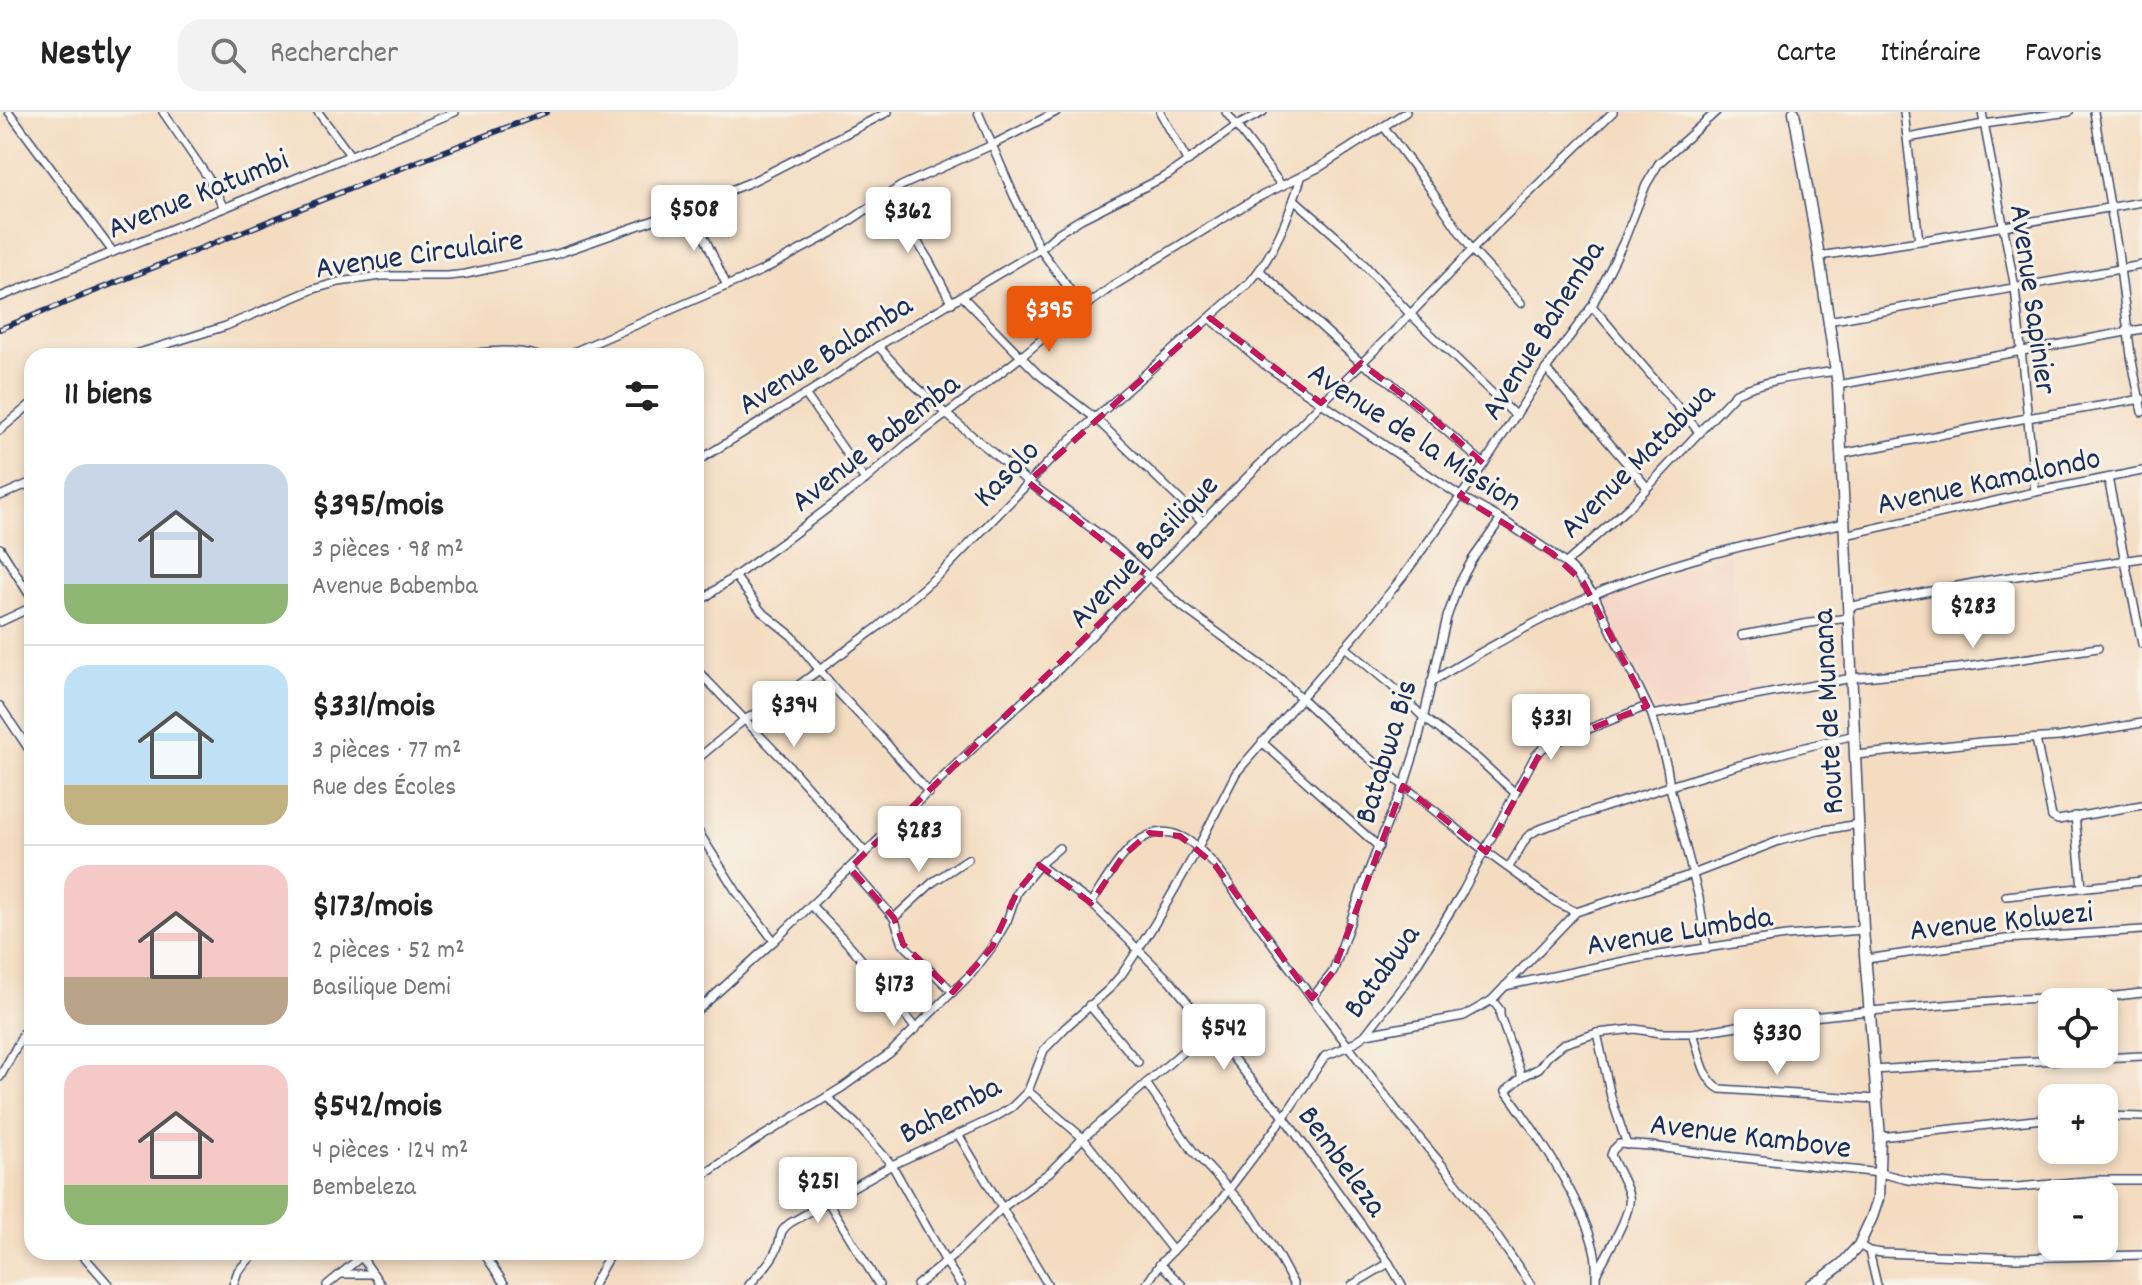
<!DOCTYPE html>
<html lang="fr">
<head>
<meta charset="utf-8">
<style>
  body { margin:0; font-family:Dekko,sans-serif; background:#f2f2f2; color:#222; height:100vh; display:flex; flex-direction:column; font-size:30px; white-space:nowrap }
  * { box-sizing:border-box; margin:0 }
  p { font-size:26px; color:#767676 }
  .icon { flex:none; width:44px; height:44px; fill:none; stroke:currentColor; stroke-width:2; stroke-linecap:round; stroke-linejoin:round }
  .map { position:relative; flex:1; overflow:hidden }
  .drawer { position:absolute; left:24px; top:236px; width:680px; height:912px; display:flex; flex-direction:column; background:#fff; border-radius:24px; box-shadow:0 4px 12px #0003 }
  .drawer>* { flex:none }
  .tools { position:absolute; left:2038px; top:876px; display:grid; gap:16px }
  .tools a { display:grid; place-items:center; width:80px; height:80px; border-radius:16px; background:#fff; box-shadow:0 4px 12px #0003; font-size:40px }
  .price { position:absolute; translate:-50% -68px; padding:0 18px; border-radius:8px; background:#fff; color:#222; font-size:26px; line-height:52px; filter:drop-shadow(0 2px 4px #0008) }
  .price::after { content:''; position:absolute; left:50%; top:48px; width:24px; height:18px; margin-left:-12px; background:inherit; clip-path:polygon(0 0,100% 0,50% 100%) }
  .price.on { background:#ea580c; color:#fff }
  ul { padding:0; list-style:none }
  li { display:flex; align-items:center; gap:24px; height:200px; padding:0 40px }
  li+li { border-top:2px solid #e0e0e0 }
  li span { display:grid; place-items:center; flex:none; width:224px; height:160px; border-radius:24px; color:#555 }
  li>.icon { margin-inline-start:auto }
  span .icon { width:96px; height:96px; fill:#fffc; stroke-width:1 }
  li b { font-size:34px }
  h2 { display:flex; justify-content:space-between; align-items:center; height:96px; padding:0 40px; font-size:34px }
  header { display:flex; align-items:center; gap:48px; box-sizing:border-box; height:112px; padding:0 40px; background:#fff; border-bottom:2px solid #e0e0e0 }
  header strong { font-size:38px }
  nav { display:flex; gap:44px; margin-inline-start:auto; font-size:28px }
  .search { width:560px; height:72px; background:#f2f2f2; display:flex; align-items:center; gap:20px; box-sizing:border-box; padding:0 28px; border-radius:24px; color:#767676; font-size:30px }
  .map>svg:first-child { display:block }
</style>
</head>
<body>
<header>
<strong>Nestly</strong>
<div class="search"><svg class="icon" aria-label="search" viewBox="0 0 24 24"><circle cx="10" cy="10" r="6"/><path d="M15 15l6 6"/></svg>Rechercher</div>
<nav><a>Carte</a><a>Itinéraire</a><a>Favoris</a></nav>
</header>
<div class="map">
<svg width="2142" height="1173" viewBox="0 0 2142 1173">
  <rect width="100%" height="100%" fill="#f7f3e8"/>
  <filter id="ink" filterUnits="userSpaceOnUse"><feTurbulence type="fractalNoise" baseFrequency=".0125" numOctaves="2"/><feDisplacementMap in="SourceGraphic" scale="16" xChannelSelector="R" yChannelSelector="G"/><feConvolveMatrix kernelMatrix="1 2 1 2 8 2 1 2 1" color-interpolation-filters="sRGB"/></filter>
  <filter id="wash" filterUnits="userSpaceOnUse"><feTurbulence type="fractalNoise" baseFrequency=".006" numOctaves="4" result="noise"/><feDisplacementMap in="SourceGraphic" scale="32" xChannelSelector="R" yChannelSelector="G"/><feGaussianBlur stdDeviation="1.8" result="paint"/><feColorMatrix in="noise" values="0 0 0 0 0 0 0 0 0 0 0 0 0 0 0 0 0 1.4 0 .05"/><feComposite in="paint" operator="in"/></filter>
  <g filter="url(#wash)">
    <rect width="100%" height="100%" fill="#f4dcc1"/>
    <path fill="#f5d2c3" d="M1730,442l19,140 -91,17 -58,-113z"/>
  </g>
  <g filter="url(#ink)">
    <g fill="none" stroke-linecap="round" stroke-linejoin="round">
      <g stroke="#3c496d" stroke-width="10">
        <g id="minor">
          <path d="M9,0l104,140"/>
          <path d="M163,0l46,67 15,29"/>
          <path d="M318,0l32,43"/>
          <path d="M978,0l36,84 26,53 43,59"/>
          <path d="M1160,0l28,50"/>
          <path d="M1226,0l56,74"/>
          <path d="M1904,0l15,129"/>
          <path d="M1982,0l33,176 20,204"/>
          <path d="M2094,0l24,140 13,104 11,56"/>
          <path d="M1384,15l47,63 41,60 49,53"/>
          <path d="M1908,26l76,-14 85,-12"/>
          <path d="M888,82l40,65 24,44"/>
          <path d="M1294,87l54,48 62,67 106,102"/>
          <path d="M690,94l37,80"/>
          <path d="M1819,144l100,-15 223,-39"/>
          <path d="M1260,159l101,92 28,18 95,83"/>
          <path d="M0,185l224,-89 231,-96"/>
          <path d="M963,185l75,77 57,44 108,104"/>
          <path d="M1592,194l108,127"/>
          <path d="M1210,206l55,47 195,131 41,23 51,34 20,16 22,26 58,120 15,52 3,20 29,111 8,51"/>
          <path d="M1828,209l314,-56"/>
          <path d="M878,234l29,32 39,36 82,68 81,59 75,67 98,72 56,53 148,119 68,49 22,11 117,-38 86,-33 40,-10 39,-7"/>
          <path d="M129,244l97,-30 88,-37 25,-7 42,-6h67l18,-2 91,-20 103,-36 91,-36 137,-70"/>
          <path d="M463,244c23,-6 52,-7 75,0"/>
          <path d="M564,244l197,-85 71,-38 69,-47 91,-41 64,-33"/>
          <path d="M1546,257l101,118"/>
          <path d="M1838,273l304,-56"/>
          <path d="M805,282l60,86"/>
          <path d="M0,318l32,-27"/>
          <path d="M1841,342l186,-36 115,-19"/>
          <path d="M696,350l129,-80 53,-36 162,-97 18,-16 23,-14 87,-44 68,-49 27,-14"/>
          <path d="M2108,366l34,166"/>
          <path d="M0,384l32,-14"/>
          <path d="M1845,423l190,-43 107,-21"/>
          <path d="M0,436l32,51"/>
          <path d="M1565,452l66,-59 105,-112c32,-14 66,-17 100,-22"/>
          <path d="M735,464l26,35 31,25 43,53 51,54 43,50"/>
          <path d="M696,492l91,-65 78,-59 42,-36 114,-87 34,-29 58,-42 142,-87 65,-32 86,-55"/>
          <path d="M1847,495l142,-27 153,-22"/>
          <path d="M0,510l32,-15"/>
          <path d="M1742,523l68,-12 38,-5"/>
          <path d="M1345,535l47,39 31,31 54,41 37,34"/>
          <path d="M696,557l95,99 74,84"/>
          <path d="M1431,570c52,-32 106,-62 162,-87 79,-35 167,-53 251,-72"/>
          <path d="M0,594l32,48"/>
          <path d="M1652,603l200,-37 107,-10 139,-20"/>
          <path d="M2036,627l16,78 6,3 84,-15"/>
          <path d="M1262,630l117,105"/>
          <path d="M1856,643l125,-13 78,-5 83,-14"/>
          <path d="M696,648l48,-40 30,-17 104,-76 66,-57 127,-131 178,-156c26,-29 40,-68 52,-105"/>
          <path d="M2075,704l7,71"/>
          <path d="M696,716l40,63 38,50"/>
          <path d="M1039,753l52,38 80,79 84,103 23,24 111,154 13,22"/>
          <path d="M1509,755l18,-30 10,-7c105,-36 210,-70 318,-95"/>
          <path d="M850,756l44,50 9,26 50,48"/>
          <path d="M2006,784l136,-15"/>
          <path d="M1091,791c20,-29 47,-88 91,-66 13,6 23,18 33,28l97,133 89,118 47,56 46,60 37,53"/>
          <path d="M811,793l42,44 63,80"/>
          <path d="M894,806l39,-36 35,-23"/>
          <path d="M1866,847l140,-20 136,-9"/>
          <path d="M1505,874l134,-28 147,-22 77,-6"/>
          <path d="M1312,886l21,-26 30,-87 26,-66 15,-33 13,-41 30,-128 12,-33 13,-24 29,-41"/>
          <path d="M1492,888l8,10v6l22,61"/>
          <path d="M1089,893l49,57"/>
          <path d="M696,900l78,-71 224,-217 61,-55 161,-165 176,-175 98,-102 119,-115"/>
          <path d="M1597,921l14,64 16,48"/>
          <path d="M1693,921c6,17 10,48 27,56l156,10"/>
          <path d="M1366,922l98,-18 28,-16 84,-88"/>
          <path d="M1874,958l60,-4 208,-10"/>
          <path d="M0,965l32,-59"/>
          <path d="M1146,971l47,68 57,61 27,42 17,31"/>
          <path d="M1028,979l55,47 90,113"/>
          <path d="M827,985l29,27 36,41 54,97 15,23"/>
          <path d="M2104,1004l38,1"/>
          <path d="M958,1022l90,151"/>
          <path d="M1880,1025l172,-19"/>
          <path d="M696,1068l57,-38 90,-55 47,-34 82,-80 20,-26 15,-26 10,-29 22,-27 20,-17"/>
          <path d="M828,1090l51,83"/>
          <path d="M1859,1133l10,6 13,2 135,5 125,-3"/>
          <path d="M1869,1139l8,34"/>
          <path d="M80,1140l29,33"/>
          <path d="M358,1140l23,33"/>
          <path d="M483,1140l22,33"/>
          <path d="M1160,1152l22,21"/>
          <path d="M1597,1161c8,-17 36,-61 32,-77 -3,-14 -13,-28 -18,-41l2,-5 6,-6 32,2 66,9 163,18 28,7 75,7h34l80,-7h45"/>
          <path d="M341,1162h32"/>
          <path d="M233,1173l5,-14 18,-19"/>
          <path d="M327,1173l34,-28 10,-5"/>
          <path d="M593,1173l18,-33"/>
          <path d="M749,1173c10,-11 24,-25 29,-39 4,-12 0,-13 12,-23l102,-58 102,-47 18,-11 16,-16 16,-41 22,-23 43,-38 13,-15 32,-49 38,-66 44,-86 124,-143 44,-55 80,-111 62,-95 46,-63 31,-63 23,-58 13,-22 57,-51"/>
          <path d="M917,1173l36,-29 49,-48 49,-37 32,-33 127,-110"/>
          <path d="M1146,1173l14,-21 57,-59 67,-88 41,-61 24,-10 16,-11 41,-53 57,-91 72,-135 8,-8 10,-5 94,-37"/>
          <path d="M1352,1173l37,-22"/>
          <path d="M1596,1173c0,-10 1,-21 -1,-31 -10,-50 -59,-122 -89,-163l16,-14 17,-9 9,-12 15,-12 34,-11 38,-4 25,4h33l70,-11 107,-11 146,-12 91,-2 35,-4"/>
        </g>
      </g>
      <g stroke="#3c496d" stroke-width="13">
        <path id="secondary" d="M1794,0l25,144 19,129 25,545 17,207 -2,62 -6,18 -13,28 -17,19 -21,16 -10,5"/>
      </g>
      <use href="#minor" stroke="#fff" stroke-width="7"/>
      <use href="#secondary" stroke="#fff" stroke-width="10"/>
      <g stroke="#1b2f5e" stroke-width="6">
        <path id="rail" d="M0,217l409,-164 138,-53"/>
      </g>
      <use href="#rail" stroke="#f7f3e8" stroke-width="3" stroke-dasharray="9" stroke-linecap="butt"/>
    </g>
  </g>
  <path fill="none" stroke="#c2185b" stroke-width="6" stroke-dasharray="16 10" stroke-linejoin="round" d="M1210,206l111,85 40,-40 74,57 49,44 -24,32 92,57 31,29 64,124 -104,42 -57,104 -83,-66 -70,186 -21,26 -97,-133 -35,-29 -31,-3 -26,23 -32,47 -52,-38 -22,27 -25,55 -39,45 -50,-48 -9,-26 -44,-50 298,-292 -120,-94z"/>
  <g text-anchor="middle" stroke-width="6" stroke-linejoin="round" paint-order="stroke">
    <g font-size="32" fill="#1b2f5e" stroke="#f7f3e8">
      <text transform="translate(197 80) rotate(-22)" y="11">Avenue Katumbi</text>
      <text transform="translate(419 140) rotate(-8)" y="11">Avenue Circulaire</text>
      <text transform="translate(2035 187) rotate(82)" y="11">Avenue Sapinier</text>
      <text transform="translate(1541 217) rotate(-58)" y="11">Avenue Bahemba</text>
      <text transform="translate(824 241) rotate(-32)" y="11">Avenue Balamba</text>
      <text transform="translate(1416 323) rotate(33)" y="11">Avenue de la Mission</text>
      <text transform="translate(874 329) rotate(-38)" y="11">Avenue Babemba</text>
      <text transform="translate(1636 347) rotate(-45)" y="11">Avenue Matabwa</text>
      <text transform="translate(1005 360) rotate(-46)" y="11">Kasolo</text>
      <text transform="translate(1988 367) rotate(-12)" y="11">Avenue Kamalondo</text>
      <text transform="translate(1142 438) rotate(-46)" y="11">Avenue Basilique</text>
      <text transform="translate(1826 600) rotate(-93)" y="11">Route de Munana</text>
      <text transform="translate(1384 639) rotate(-73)" y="11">Batabwa Bis</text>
      <text transform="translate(2001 807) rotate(-6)" y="11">Avenue Kolwezi</text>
      <text transform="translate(1679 817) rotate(-9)" y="11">Avenue Lumbda</text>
      <text transform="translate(1380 858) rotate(-54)" y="11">Batabwa</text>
      <text transform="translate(949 996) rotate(-28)" y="11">Bahemba</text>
      <text transform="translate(1751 1022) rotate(7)" y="11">Avenue Kambove</text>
      <text transform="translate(1344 1048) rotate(54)" y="11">Bembeleza</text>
    </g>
  </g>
</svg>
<div class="tools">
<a><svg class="icon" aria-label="locate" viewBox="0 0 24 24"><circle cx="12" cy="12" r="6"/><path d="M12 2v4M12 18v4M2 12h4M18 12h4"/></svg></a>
<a>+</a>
<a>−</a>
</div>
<b class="price" style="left:694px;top:141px">$508</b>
<b class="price" style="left:908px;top:143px">$362</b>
<b class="price on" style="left:1049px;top:242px">$395</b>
<b class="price" style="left:1973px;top:538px">$283</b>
<b class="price" style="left:794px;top:637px">$394</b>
<b class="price" style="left:1551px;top:650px">$331</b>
<b class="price" style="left:919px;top:762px">$283</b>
<b class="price" style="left:894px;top:916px">$173</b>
<b class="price" style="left:1224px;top:960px">$542</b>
<b class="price" style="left:1777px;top:965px">$330</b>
<b class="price" style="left:818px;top:1113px">$251</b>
<section class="drawer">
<h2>11 biens<svg class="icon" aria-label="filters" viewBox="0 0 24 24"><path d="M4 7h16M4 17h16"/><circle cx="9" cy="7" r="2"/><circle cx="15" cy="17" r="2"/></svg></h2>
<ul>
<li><span style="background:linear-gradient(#c9d6e8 75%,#8fb573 0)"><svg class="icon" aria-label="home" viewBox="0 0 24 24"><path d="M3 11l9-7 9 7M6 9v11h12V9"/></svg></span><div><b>$395/mois</b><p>3 pièces · 98 m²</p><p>Avenue Babemba</p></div></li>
<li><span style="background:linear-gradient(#bfe0f5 75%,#c2b280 0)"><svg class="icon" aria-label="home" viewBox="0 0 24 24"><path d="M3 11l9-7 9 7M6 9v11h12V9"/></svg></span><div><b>$331/mois</b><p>3 pièces · 77 m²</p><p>Rue des Écoles</p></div></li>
<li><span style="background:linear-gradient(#f6c9c9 70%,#b9a48a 0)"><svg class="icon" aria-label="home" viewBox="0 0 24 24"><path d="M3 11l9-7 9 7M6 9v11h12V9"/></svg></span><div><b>$173/mois</b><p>2 pièces · 52 m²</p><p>Basilique Demi</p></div></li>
<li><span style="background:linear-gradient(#f6c9c9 75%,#8fb573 0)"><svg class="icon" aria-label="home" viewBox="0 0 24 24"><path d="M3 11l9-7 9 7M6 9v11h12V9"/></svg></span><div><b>$542/mois</b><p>4 pièces · 124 m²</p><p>Bembeleza</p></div></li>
</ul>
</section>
</div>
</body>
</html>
